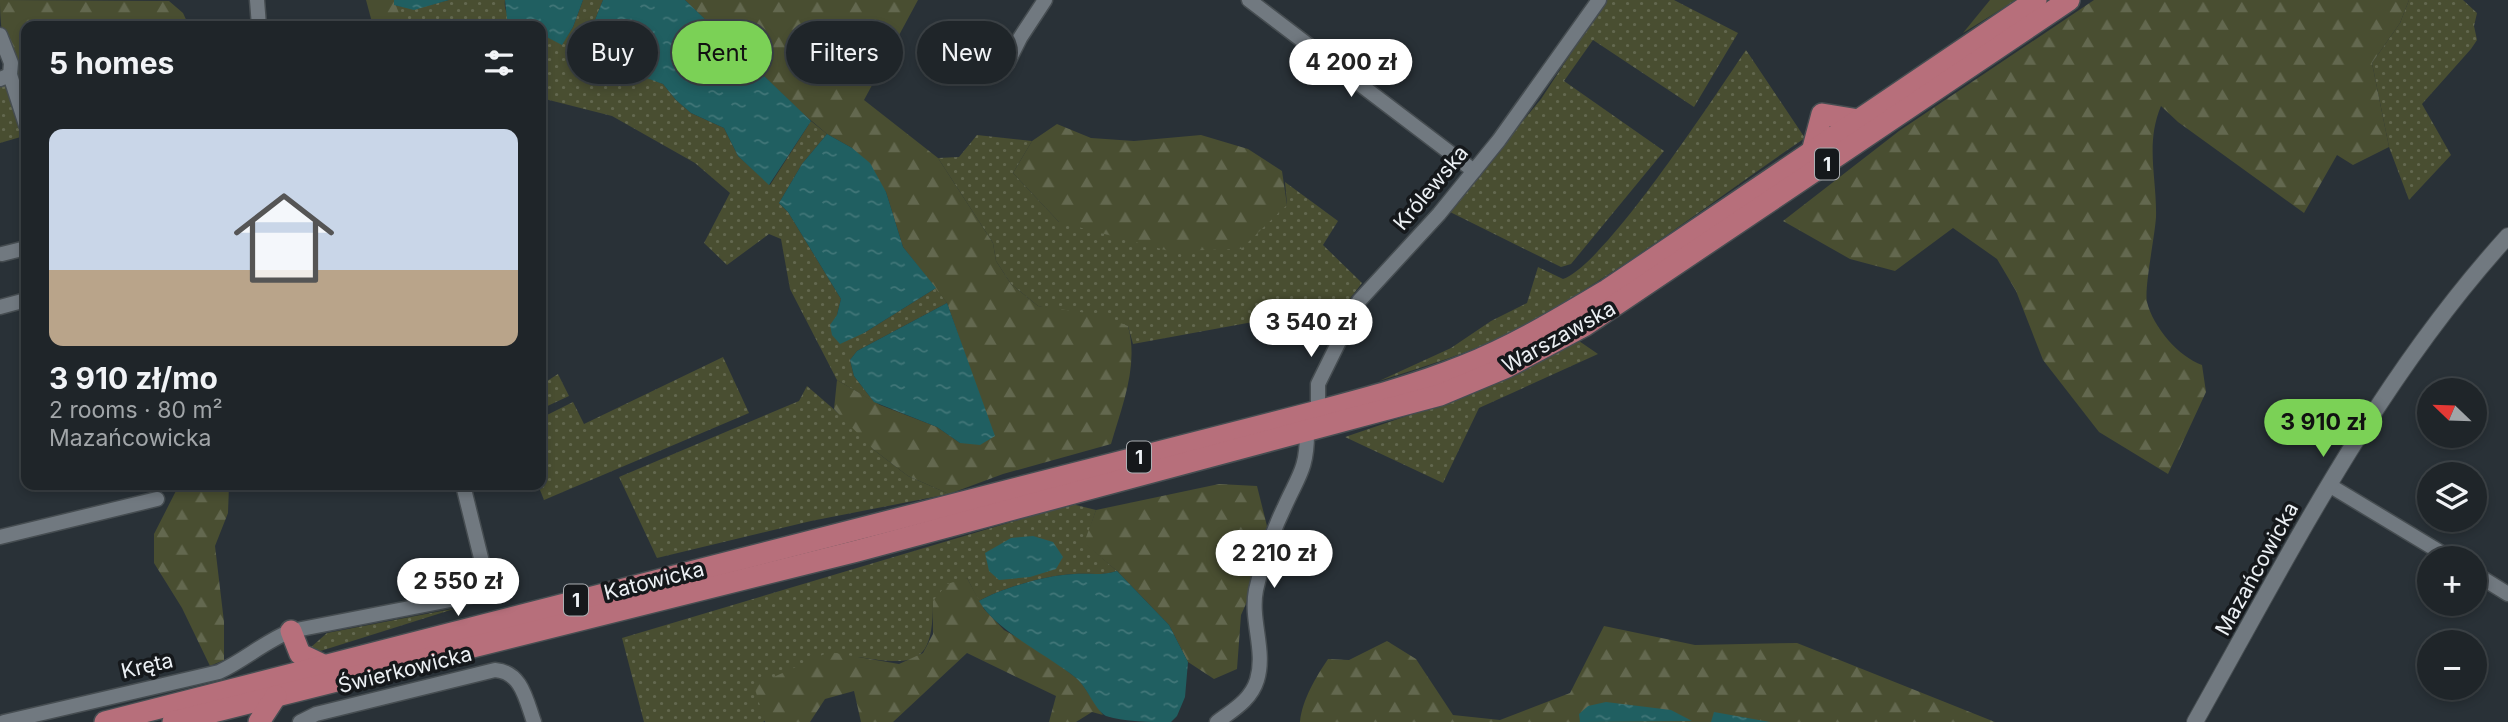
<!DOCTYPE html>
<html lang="en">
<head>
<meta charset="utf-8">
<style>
  body { margin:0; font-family:Inter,sans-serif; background:#272d31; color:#f1f3f6; height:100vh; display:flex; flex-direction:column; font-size:26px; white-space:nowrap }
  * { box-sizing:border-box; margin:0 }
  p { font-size:23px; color:#a1a5a8 }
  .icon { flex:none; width:38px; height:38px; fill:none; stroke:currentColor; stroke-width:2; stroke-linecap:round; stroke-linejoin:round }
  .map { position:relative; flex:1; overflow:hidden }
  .details { position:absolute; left:21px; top:21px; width:525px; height:469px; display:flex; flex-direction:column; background:#1f2529; border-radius:14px; box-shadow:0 4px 10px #0003,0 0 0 2px #3c4246 }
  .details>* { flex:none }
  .hud { position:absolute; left:567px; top:21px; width:665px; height:63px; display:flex; gap:14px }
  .needle { width:46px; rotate:293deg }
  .controls { position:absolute; left:2417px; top:378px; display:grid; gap:14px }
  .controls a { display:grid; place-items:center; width:70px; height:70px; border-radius:50%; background:#1f2529; box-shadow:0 4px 10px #0003,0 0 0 2px #3c4246; font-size:35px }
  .price { position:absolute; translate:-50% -60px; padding:0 16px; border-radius:24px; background:#fff; color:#222; font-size:23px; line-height:46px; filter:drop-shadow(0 2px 4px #0008) }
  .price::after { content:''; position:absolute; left:50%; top:42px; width:21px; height:16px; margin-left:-10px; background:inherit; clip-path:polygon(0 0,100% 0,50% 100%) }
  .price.current { background:#7bd156; color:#111 }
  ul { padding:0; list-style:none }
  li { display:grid; align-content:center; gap:14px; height:371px; padding:0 28px }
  li span { display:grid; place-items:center; height:217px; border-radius:14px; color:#555 }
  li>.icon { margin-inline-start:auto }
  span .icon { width:126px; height:126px; fill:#fffc; stroke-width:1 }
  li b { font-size:30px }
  h2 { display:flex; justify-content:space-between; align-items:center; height:84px; padding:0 28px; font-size:30px }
  .chip { padding:0 24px; border-radius:32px; background:#1f2529; box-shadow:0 4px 10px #0003,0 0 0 2px #3c4246; font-size:24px; line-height:63px }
  .chip.current { background:#7bd156; color:#111 }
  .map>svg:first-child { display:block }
</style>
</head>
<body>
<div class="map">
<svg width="2508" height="722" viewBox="0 0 2508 722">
  <defs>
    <pattern id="grass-dots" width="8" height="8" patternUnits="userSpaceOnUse" patternTransform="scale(1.75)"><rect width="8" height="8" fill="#494e31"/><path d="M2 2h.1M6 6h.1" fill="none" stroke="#63684f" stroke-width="1.8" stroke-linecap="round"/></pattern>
    <pattern id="forest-firs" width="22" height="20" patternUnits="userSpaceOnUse" patternTransform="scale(1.75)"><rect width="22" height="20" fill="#494e31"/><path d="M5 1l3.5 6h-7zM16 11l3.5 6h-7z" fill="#63684f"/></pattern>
    <pattern id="water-ripples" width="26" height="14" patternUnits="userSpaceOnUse" patternTransform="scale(1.75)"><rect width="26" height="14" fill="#205f61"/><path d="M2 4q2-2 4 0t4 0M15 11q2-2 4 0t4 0" fill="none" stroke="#417678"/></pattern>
  </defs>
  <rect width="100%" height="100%" fill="#293137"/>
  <g fill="url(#grass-dots)">
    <path d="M449,0h56c-2,12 6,22 17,26l-119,-2 -9,-19 20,4z"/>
    <path d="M583,0h20l-21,52 81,32 13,16 15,13 33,15 14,28 32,29 41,-64 16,13 -25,30 -23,39 9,9 53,87 -4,16 27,18 72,-45 11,15 -90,48 -7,9 4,16 20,26 -37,-22 -47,-91 -9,-50 -12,-5 -42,31 -23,-22 26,-50 -35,-30 -83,-47 -71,-18v-64l21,10 11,-17z"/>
    <path d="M1606,0h68l64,33 -44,74 -101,-67 -29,41 100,70 -93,113 -10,3 -113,-56 93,-112z"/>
    <path d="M2409,0h54l14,13 -3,13 3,14 -6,9 -49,55 29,51 -42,45 -20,-53 -17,-84 28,-40z"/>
    <path d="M1746,50l59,88c-96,65 -188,138 -290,192 -43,23 -90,36 -136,51l72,-33 40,-27 36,-18 11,-36 25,12c42,-14 153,-185 183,-229z"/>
    <path d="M7,81l17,55 -24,7v-59z"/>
    <path d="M977,135l55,6 -19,32 46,49 228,-17 -2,-23 53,39 -15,24 39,38 -17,22 -212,39 -5,-18 -90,-20 -27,-22 -15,-23 -3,-18 -55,-85 21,-1z"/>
    <path d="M1579,341l19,13 -119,54 -36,75 -98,-46 132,-45z"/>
    <path d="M723,357l26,56 -205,87 -6,-15 3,-67 32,-16 11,22z"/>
    <path d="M558,374l11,22 -28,13v-24z"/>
    <path d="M807,386l45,39 22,25 34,26 41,18 -138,27 -154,37 -38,-81 180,-76z"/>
    <path d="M1072,504l24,6 -11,33 32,28c-16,5 -27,2 -43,3 -28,1 -71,14 -95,27l-12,-23 -34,24c0,63 -18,64 -75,55l-95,65h-119l-22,-84z"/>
    <path d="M457,608l-146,46 -1,-6 17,-15z"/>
  </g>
  <g fill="url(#forest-firs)">
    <path d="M0,0l169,1 14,12 6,13h-163v55c-23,-14 -26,-56 -26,-81z"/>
    <path d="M366,0h28l9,24 -30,2z"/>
    <path d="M685,0h233l-54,100 74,58 55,85 3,18 15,23 27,22 63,9 27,11c11,39 -6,80 -17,118l-108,30 -54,20 -41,-18 -34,-26 -40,-41 3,-29 43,25 57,22 23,16 23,-37 -36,-103 -44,-56 -17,-55 -34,-44 -25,-14 -27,-23z"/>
    <path d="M1990,0h26l-53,33z"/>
    <path d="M2094,0h315l-9,23 -28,40 17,84 -36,18 -16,-10 -33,58 -126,-91 -17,-16c-16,38 -4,72 -5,111 -1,18 -12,72 -9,85 6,25 32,55 55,63l4,27 -38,82 -69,-42 -56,-72 -27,-69 -19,-32 -44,-31 -58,43 -45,-12 -67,-38 116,-90z"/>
    <path d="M1057,124l34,14 43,3 67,-6 47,14 34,22 5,34 -46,44 -72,2 -110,-29 -46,-49 19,-32z"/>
    <path d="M1219,484l38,2 10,40 -4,40 -22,49 -4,54 -23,10 -26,-17 -19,-37 -52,-54 -33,-28 12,-33z"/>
    <path d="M179,485h50l-1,28 -13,33 9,76v38l-14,6 -28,-58 -28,-45v-29z"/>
    <path d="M967,578l17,31 20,21 36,20 40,31 23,34 -11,-3 -16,10h-27l7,-26 -89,-43 -74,69h-32l-7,-31 -29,8 -15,23h-45l-11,-36 75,-34 70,12 24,-11 10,-19v-33l14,-17z"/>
    <path d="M1604,626l91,19 102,-2 198,79h-695c2,-22 16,-45 28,-63l21,1 38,-19 29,18 37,56 47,5 70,-27z"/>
  </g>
  <g fill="url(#water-ripples)">
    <path d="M394,0h55l-35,10 -20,-5z"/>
    <path d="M505,0h78l-10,27 -11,18 -21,-11v-8h-19l-15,-7z"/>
    <path d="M603,0h82l126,121 -42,64 -31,-29 -14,-28 -33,-15 -15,-13 -13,-16 -36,-13 -39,-7 -6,-12z"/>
    <path d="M827,134l25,14 18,15 16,29 17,55 33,41 -72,45 -24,11 -8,-9 -2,-10 7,-10 4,-16 -53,-87 -9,-9 23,-39z"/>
    <path d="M947,303l48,133 -15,9 -20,-2 -23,-16 -63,-25 -20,-26 -4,-16 7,-9z"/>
    <path d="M1033,536l20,6 10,15 -7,12 -26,8 -31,3 -10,-9 -4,-18 26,-15z"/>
    <path d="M1117,571l52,54 19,37 -3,35 -8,19 -6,6c-21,0 -46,0 -65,-6 -12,-7 -18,-28 -30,-38 -28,-23 -80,-47 -97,-77 24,-13 67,-26 95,-27 16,-1 27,2 43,-3z"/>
    <path d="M1606,702l65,8 21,11 -112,1 -1,-8 9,-8z"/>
    <path d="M1714,712l56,10h-59z"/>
  </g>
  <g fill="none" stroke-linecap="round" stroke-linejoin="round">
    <g stroke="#464d51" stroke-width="17">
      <g id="minor">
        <path d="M257,0l2,26"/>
        <path d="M1249,0l225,171"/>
        <path d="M0,35l11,28 -1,12"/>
        <path d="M1007,64l13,-26 25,-38"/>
        <path d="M0,79l10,-4 16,50"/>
        <path d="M2,254l24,-6"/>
        <path d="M0,307l26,-7"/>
        <path d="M1318,411v-27l41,-83 80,-87 60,-74 100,-140"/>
        <path d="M2329,485l121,73"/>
        <path d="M0,537l157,-38"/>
        <path d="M2474,573l34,21"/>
        <path d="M4,722l215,-50c26,-12 46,-31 72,-41l180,-35 8,-6 5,-20 -21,-85"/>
        <path d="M300,722l16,-8 179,-44c27,2 31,30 39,52"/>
        <path d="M1217,722c16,-12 34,-22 40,-42 9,-29 -7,-60 -1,-90 6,-27 16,-57 28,-82 14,-32 23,-38 23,-75"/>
      </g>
    </g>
    <g stroke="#464d51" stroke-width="18">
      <path id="tertiary" d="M2195,722c95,-169 182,-342 313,-486"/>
    </g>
    <g stroke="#464d51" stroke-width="24">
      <g id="primary">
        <path d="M1812,152l10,-38 37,6"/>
        <path d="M291,631l9,23 25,12"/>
        <path d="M105,722l1213,-311c49,-13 98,-26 145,-45 51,-20 97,-48 144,-76l429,-290"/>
        <path d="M173,722l684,-171 583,-156 67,-28 77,-41 485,-326"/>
        <path d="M259,722l17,-26"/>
      </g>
    </g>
    <use href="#minor" stroke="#717980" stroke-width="14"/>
    <use href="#tertiary" stroke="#717980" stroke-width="16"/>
    <use href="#primary" stroke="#b76f7b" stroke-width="21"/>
  </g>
  <g text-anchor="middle" stroke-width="7" stroke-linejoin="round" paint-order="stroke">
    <g fill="#15181b" stroke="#acafb3" stroke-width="2">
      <rect x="1815" y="148.5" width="24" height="31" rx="5"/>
      <rect x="1127" y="441.5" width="24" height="31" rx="5"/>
      <rect x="564" y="584.5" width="24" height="31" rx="5"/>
    </g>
    <g font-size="19" font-weight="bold" fill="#ecf0f4">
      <text x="1827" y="171">1</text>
      <text x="1139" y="464">1</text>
      <text x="576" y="607">1</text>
    </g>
    <g font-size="21" fill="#ecf0f4" stroke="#15181b">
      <text transform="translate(1431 188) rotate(-50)" y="7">Królewska</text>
      <text transform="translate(1559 337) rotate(-29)" y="7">Warszawska</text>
      <text transform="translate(2257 569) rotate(-61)" y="7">Mazańcowicka</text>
      <text transform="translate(654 581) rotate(-14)" y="7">Katowicka</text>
      <text transform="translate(147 666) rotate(-13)" y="7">Kręta</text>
      <text transform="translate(405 670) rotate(-14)" y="7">Świerkowicka</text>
    </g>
  </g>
</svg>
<div class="controls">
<a><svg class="needle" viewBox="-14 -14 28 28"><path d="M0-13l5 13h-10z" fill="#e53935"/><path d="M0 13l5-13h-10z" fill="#a1a5a8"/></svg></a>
<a><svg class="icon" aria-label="layers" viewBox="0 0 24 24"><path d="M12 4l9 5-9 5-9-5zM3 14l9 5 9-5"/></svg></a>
<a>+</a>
<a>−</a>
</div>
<b class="price" style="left:1351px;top:99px">4 200 zł</b>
<b class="price" style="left:1311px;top:359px">3 540 zł</b>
<b class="price current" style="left:2323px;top:459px">3 910 zł</b>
<b class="price" style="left:1274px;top:590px">2 210 zł</b>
<b class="price" style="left:458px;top:618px">2 550 zł</b>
<div class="hud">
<a class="chip">Buy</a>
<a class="chip current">Rent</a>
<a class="chip">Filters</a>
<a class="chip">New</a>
</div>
<section class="details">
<h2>5 homes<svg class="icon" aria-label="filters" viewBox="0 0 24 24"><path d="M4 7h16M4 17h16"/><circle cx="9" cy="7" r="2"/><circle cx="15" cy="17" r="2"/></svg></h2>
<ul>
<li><span style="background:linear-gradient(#c9d6e8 65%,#b9a48a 0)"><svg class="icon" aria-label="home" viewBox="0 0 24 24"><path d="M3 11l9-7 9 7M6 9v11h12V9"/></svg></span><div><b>3 910 zł/mo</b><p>2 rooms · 80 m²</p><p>Mazańcowicka</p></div></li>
</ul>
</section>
</div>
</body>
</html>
